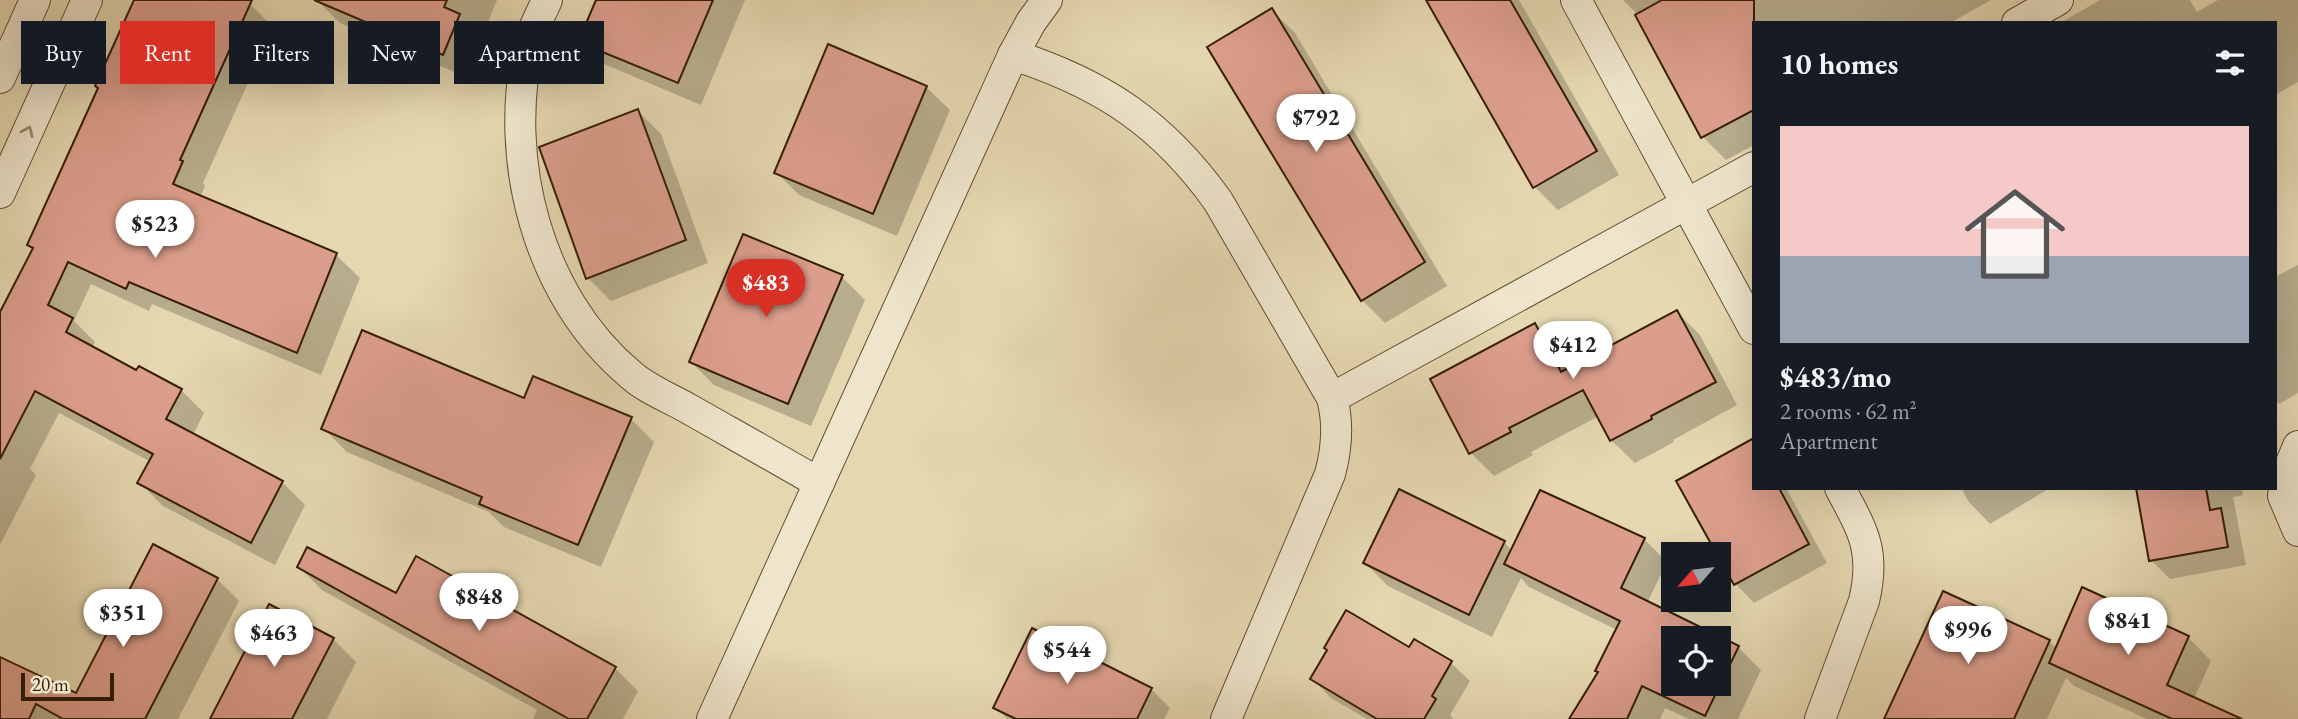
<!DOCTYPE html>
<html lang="en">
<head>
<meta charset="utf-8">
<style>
  body { margin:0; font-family:"EB Garamond",serif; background:#20242c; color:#f1f3f6; height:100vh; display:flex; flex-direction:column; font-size:26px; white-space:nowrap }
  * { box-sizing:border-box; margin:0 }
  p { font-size:23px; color:#9ea1a6 }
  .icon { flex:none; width:38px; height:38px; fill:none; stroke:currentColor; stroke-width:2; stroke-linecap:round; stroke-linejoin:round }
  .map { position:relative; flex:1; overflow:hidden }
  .details { position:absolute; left:1752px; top:21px; width:525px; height:469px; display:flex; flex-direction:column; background:#171b24; border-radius:0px; box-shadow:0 7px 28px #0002 }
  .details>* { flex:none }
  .top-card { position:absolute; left:21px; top:21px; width:665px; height:63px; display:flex; gap:14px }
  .needle { width:46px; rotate:242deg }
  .tools { position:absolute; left:1661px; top:542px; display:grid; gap:14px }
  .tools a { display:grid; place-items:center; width:70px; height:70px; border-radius:0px; background:#171b24; box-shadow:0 7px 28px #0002; font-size:35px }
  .scale { position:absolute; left:21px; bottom:18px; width:93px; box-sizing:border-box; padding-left:7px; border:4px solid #361e05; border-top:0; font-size:19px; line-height:24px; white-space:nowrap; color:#361e05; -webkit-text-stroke:5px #eee5cc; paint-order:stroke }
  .price { position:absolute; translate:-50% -60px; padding:0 16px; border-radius:24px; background:#fff; color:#222; font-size:23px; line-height:46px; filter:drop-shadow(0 2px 4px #0008) }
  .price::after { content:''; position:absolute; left:50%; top:42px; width:21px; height:16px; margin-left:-10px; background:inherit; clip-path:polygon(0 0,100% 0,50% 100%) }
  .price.current { background:#d93025; color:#fff }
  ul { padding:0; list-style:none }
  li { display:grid; align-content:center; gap:14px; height:371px; padding:0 28px }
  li+li { border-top:2px solid #363941 }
  li span { display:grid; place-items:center; height:217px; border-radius:0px; color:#555 }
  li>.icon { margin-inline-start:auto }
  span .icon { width:126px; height:126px; fill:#fffc; stroke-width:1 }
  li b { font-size:30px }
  h2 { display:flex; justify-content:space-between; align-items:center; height:84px; padding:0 28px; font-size:30px }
  .chip { padding:0 24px; border-radius:0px; background:#171b24; box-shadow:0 7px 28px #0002; font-size:24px; line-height:63px }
  .chip.current { background:#d93025; color:#fff }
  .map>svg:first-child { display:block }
</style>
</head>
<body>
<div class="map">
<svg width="2298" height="719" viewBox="0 0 2298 719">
  <rect width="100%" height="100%" fill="#e5d7b0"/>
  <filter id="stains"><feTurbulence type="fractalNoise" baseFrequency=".00286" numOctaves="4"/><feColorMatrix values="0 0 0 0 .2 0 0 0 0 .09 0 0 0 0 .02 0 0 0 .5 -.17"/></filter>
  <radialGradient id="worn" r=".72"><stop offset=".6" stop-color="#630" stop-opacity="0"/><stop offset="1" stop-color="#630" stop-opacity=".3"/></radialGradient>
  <g fill="#0003" fill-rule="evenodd">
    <path d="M136,0h105l9,4 23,23 -70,156 2,3 -5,11 136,58 24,23 -39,97 -169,-71 -3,7 -58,-27 -17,37 21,21 -3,6 45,24 44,18 23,23 -11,22 89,47 23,23 -30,60 -112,-59 -23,-23 11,-21 -92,-49 -29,56 6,6 -36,70v-230l34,-65 -5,-5 71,-157z"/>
    <path d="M317,0h180l-31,77 -126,-54z"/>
    <path d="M598,0h147l-44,105 -97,-41 -23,-23z"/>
    <path d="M1428,0h91l100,175 -61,35 -23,-23z"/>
    <path d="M1623,0h368l-41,23h-196v122l-28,15 -23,-23 -68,-125z"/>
    <path d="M2100,0h90l7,12 21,-12h80v82l-23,13v-72h-215z"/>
    <path d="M1272,10l23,23 152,253 -62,37 -23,-23z"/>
    <path d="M926,87l24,23 -53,126 -98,-41 -23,-23z"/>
    <path d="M638,111l23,23 47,129 -97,38 -23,-23z"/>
    <path d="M2298,265v128l-19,11 -4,-4v-123z"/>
    <path d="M842,277l23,23 -54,126 -97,-41 -23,-23z"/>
    <path d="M1677,312l23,23 37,70 -64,35 1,2 -39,21 -24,-23 -12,-24 -68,36 2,3 -39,21 -23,-23 64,-127 23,23 11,21z"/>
    <path d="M524,400l107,19 23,23 -53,125 -97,-40 -15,-15 -142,-60 -23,-23z"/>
    <path d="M1678,482l76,6h32l41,75 -73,40 -18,-19z"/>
    <path d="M1961,488h89l-60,36 -21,-22z"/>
    <path d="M2138,488h104l1,7 -10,2 13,68 -76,14 -19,-19z"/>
    <path d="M1644,539l23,23 -20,41 91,44 23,23 -23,49h-49l-24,-11 -5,11h-89l28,-46 18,-43 -88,-43 -8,-9 -29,59 -104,-51 -23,-23 139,-21 8,9zM1673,639h45v45h-45z"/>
    <path d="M299,567l98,28 218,73 23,23 -15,28h-90l4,-9 -215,-120z"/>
    <path d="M217,579l22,22 -61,118h-178v-60l77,36z"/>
    <path d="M2188,637l23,24 -17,38 44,20h-91l-73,-33 -8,-8 -19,41h-161l163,-78 8,8z"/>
    <path d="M333,639l23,23 -29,57h-112z"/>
    <path d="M1415,641l36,22 19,18 -20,34 3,4h-86l-36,-21 -19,-19 17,-29h81z"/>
    <path d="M1151,689l19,19 -6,11h-157l-12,-12z"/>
  </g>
  <g fill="#dc9e8c" stroke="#361e05" stroke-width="2" fill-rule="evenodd">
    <path d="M134,0h118l-72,160 3,1 -10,23 164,69 -40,100 -168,-71 -3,7 -58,-27 -20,43 25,13 -7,14 70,38 3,-4 43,23 -16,30 117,62 -32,62 -114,-60 16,-29 -118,-63 -35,68v-147l33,-64 -6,-3 71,-157 -3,-2z"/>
    <path d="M314,0h133l-3,7 16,7 -17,41z"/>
    <path d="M596,0h117l-35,83 -100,-41z"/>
    <path d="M1426,0h84l87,151 -64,37z"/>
    <path d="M1662,0h92v110l-53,28 -66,-123z"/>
    <path d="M1272,8l153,254 -64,39 -154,-254z"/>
    <path d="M828,44l99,42 -54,128 -99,-41z"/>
    <path d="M638,109l48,131 -100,39 -47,-132z"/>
    <path d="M743,234l100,41 -55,129 -99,-42z"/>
    <path d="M1677,310l39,72 -65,34 1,3 -42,22 -27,-51 -74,38 2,4 -42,22 -39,-75 105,-56 26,49z"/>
    <path d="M362,330l162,68 9,-22 99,41 -54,128 -99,-41 3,-7 -161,-68z"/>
    <path d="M1754,438v50h25l30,56 -75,41 -58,-104z"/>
    <path d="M2136,488h70l4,22 11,-2 7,39 -79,14z"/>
    <path d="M1399,489l106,52 -36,74 -106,-52z"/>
    <path d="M1540,490l105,48 -24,50 118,58 -34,70 -63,-30 -15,33h-58l29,-47 -3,-1 25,-50 -116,-57zM1673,639h45v45h-45z"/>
    <path d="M153,544l65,34 -73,141h-82l-27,-15 -7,15h-29v-62l76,36z"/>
    <path d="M307,547l89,46 20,-37 200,111 -29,52h-18l-272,-152z"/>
    <path d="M2082,587l107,49 -22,49 75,34h-70l-123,-56z"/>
    <path d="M1943,591l107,49 -36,79h-130z"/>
    <path d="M269,604l65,34 -42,81h-82z"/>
    <path d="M1346,610l63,37 5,-8 38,22 -20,35 4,3 -12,20h-47l-67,-40 17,-29 -3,-2z"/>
    <path d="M1032,628l120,60 -15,31h-121l-23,-11z"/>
  </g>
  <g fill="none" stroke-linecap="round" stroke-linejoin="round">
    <g stroke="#624c30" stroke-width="32">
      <g id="minor">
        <path d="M547,0c-6,14 -15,29 -18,44 -27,115 9,253 101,330 16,15 40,24 59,35 44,25 87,49 130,74"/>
        <path d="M1576,0l178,329"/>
        <path d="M2017,23l41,-23"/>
        <path d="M1013,55c90,29 150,69 205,146l114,197c7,26 5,50 -2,76l-104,245"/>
        <path d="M0,78l35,-78"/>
        <path d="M0,193l87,-193"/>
        <path d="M1332,398l422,-231"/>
        <path d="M2298,446l-12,29 -3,21 15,35"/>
        <path d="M712,719l301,-664 18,-33 16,-22"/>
        <path d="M1820,719l44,-118c12,-50 -1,-70 -24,-113"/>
      </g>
    </g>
    <use href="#minor" stroke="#eee5cc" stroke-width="30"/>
  </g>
  <defs><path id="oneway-chevron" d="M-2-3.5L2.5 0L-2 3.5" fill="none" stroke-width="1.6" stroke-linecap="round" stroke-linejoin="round" transform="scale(1.75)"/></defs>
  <use stroke="#9b8b72" href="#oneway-chevron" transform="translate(28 131) rotate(-66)"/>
  <rect width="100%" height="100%" filter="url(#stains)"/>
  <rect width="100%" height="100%" fill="url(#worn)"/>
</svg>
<div class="tools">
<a><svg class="needle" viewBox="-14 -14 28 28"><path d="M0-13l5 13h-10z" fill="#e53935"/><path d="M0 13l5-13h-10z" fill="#9ea1a6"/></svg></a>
<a><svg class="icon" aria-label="locate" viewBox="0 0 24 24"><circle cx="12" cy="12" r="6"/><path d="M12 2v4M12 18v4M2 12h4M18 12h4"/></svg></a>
</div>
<div class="scale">20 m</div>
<b class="price" style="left:1316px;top:154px">$792</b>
<b class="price" style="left:155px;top:260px">$523</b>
<b class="price current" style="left:766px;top:319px">$483</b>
<b class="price" style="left:1573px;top:381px">$412</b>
<b class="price" style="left:479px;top:633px">$848</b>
<b class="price" style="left:123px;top:649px">$351</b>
<b class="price" style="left:2128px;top:657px">$841</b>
<b class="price" style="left:1968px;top:666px">$996</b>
<b class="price" style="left:274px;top:669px">$463</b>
<b class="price" style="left:1067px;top:686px">$544</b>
<div class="top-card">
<a class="chip">Buy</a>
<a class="chip current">Rent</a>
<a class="chip">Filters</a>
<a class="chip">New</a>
<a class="chip">Apartment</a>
</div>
<section class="details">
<h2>10 homes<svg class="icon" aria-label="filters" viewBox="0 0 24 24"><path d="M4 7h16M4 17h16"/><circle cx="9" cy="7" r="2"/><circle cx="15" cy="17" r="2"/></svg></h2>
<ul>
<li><span style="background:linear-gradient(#f6c9c9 60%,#9aa5b1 0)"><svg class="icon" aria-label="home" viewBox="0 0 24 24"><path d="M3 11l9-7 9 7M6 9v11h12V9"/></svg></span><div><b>$483/mo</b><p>2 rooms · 62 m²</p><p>Apartment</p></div></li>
</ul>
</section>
</div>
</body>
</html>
